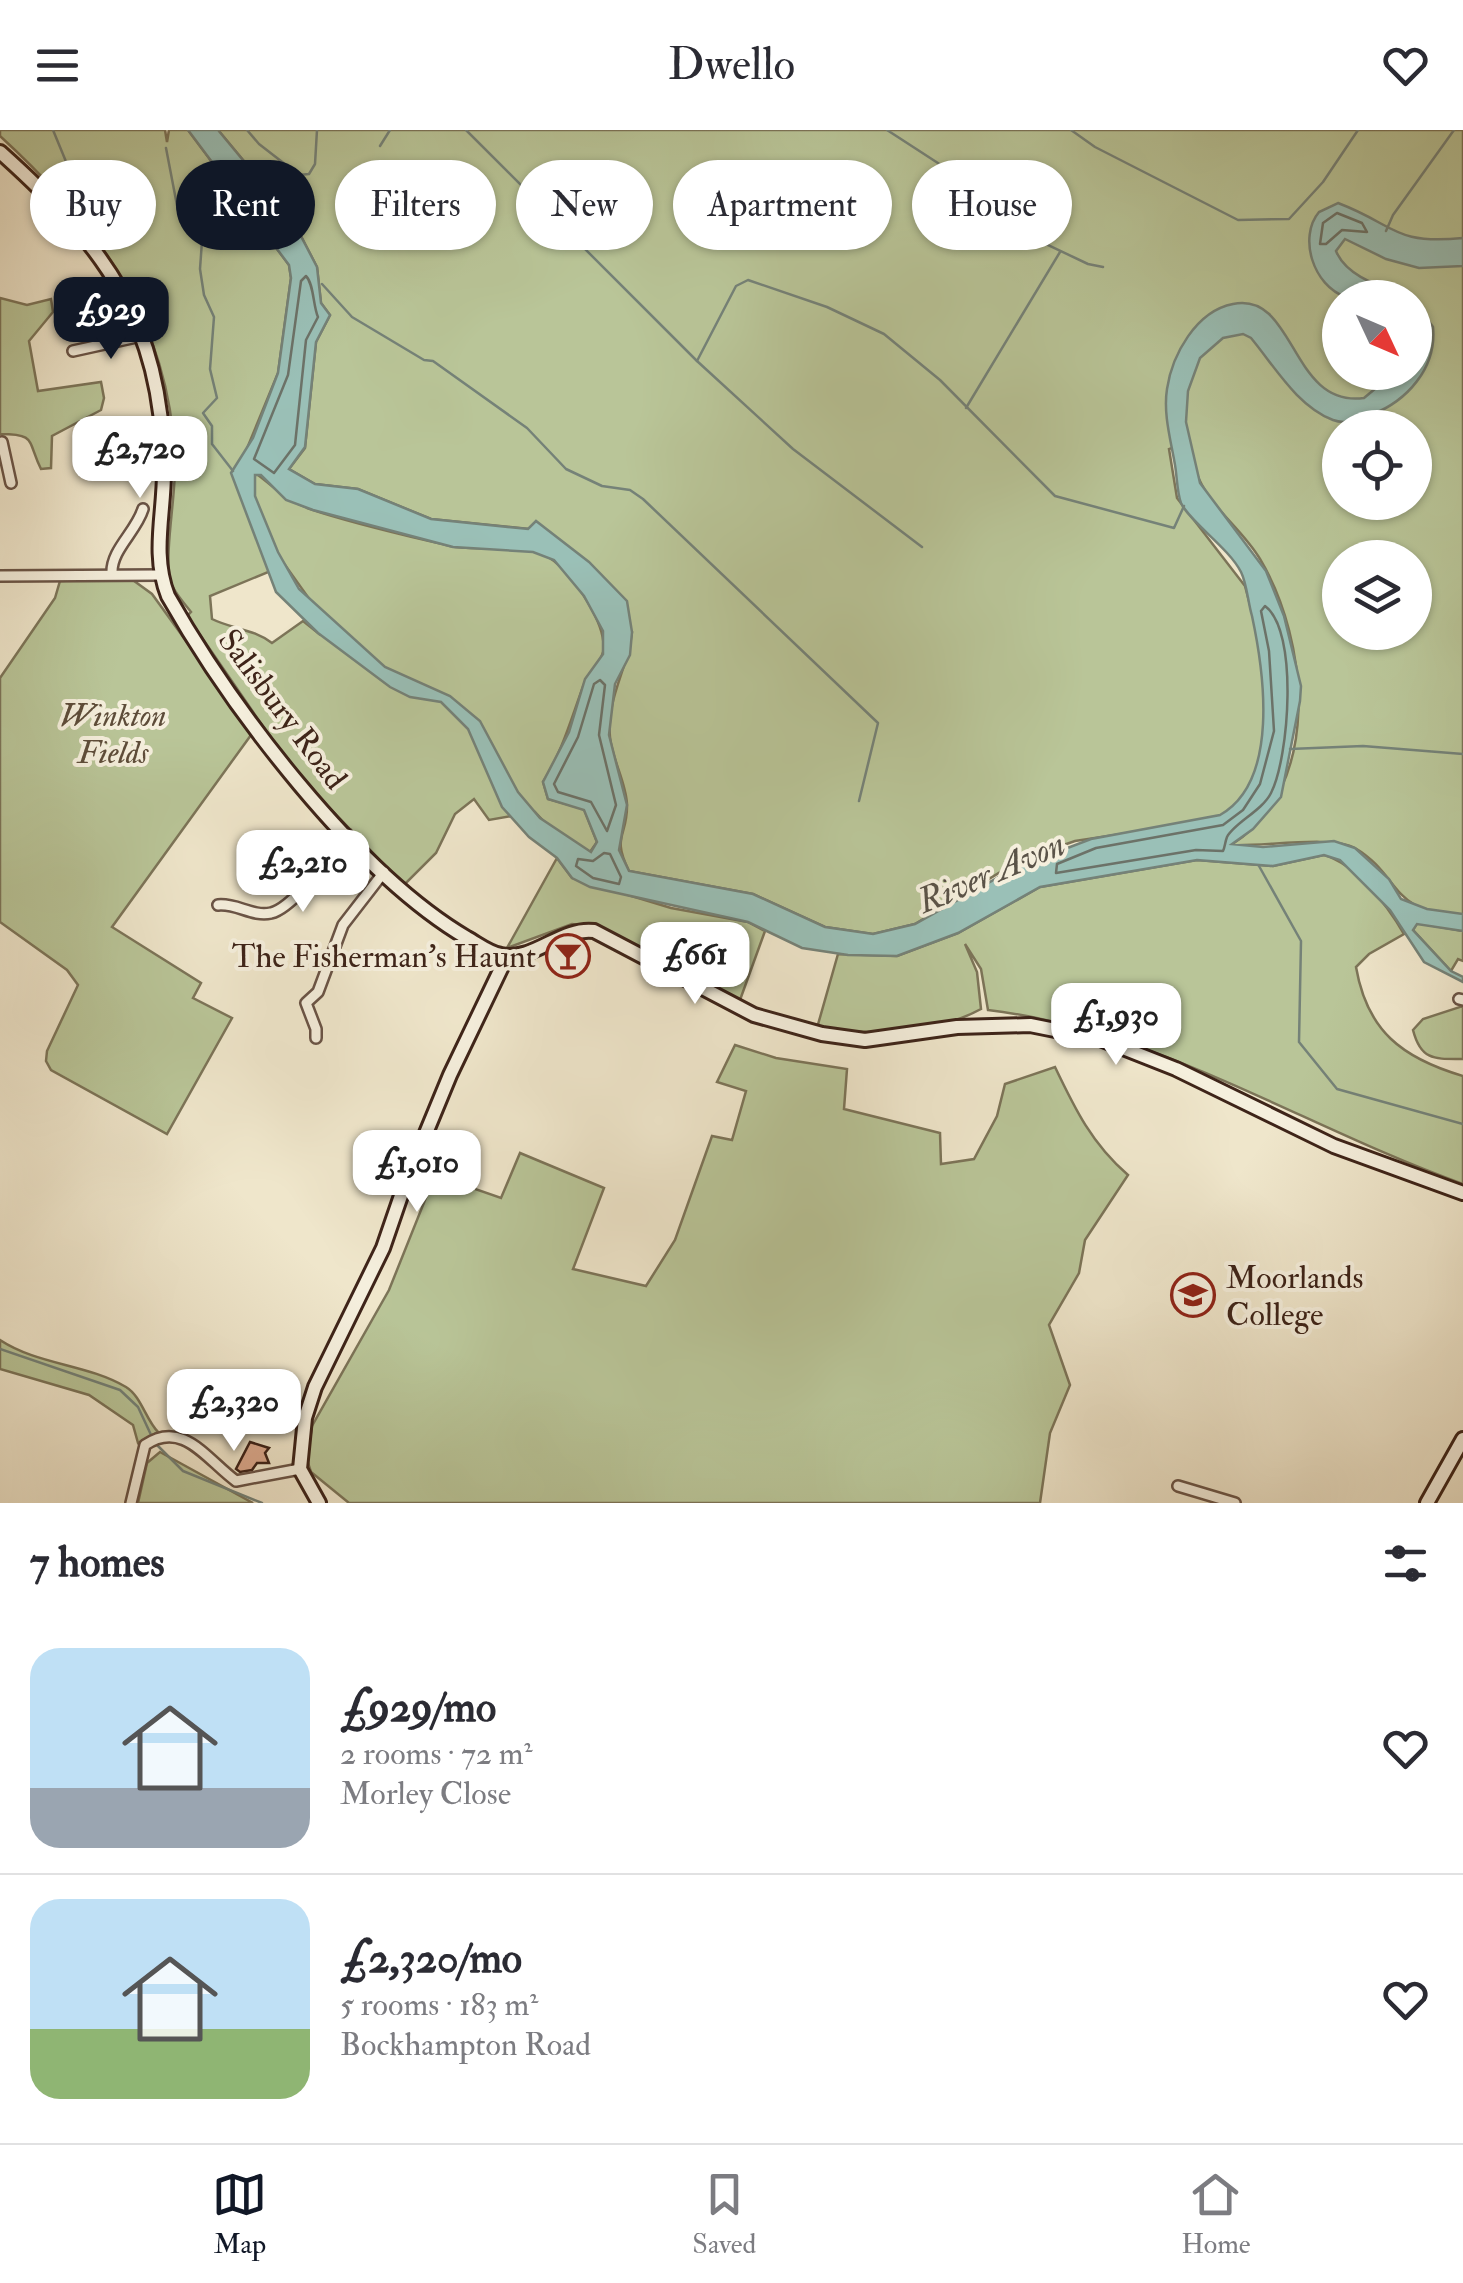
<!DOCTYPE html>
<html lang="en">
<head>
<meta charset="utf-8">
<style>
  body { margin:0; font-family:"IM FELL Double Pica",serif; background:#f7f7f7; color:#2b2b33; height:100vh; display:flex; flex-direction:column; font-size:38px; white-space:nowrap }
  * { box-sizing:border-box; margin:0 }
  p { font-size:32px; color:#7c7c81 }
  .icon { flex:none; width:55px; height:55px; fill:none; stroke:currentColor; stroke-width:2; stroke-linecap:round; stroke-linejoin:round }
  .map { position:relative; height:1373px; overflow:hidden }
  .side { display:flex; flex-direction:column; background:#fff; flex:1 }
  .side>* { flex:none }
  .top-card { position:absolute; left:30px; top:30px; width:1405px; height:90px; display:flex; gap:20px }
  .needle { width:65px; rotate:134deg }
  .buttons { position:absolute; left:1322px; top:150px; display:grid; gap:20px }
  .buttons a { display:grid; place-items:center; width:110px; height:110px; border-radius:50%; background:#fff; box-shadow:0 2px 8px #0004; font-size:50px }
  .price { position:absolute; translate:-50% -85px; padding:0 22px; border-radius:20px; background:#fff; color:#222; font-size:32px; line-height:65px; filter:drop-shadow(0 2px 5px #0008) }
  .price::after { content:''; position:absolute; left:50%; top:60px; width:30px; height:22px; margin-left:-15px; background:inherit; clip-path:polygon(0 0,100% 0,50% 100%) }
  .price.current { background:#111827; color:#fff }
  ul { padding:0; list-style:none }
  li { display:flex; align-items:center; gap:30px; height:250px; padding:0 30px }
  li+li { border-top:2px solid #e1e1e2 }
  li span { display:grid; place-items:center; flex:none; width:280px; height:200px; border-radius:30px; color:#555 }
  li>.icon { margin-inline-start:auto }
  span .icon { width:120px; height:120px; fill:#fffc; stroke-width:1 }
  li b { font-size:42px }
  h2 { display:flex; justify-content:space-between; align-items:center; height:120px; padding:0 30px; font-size:42px }
  .chip { padding:0 35px; border-radius:45px; background:#fff; box-shadow:0 2px 8px #0004; font-size:35px; line-height:90px }
  .chip.current { background:#111827; color:#fff }
  header { display:flex; justify-content:space-between; align-items:center; height:130px; padding:0 30px; background:#fff; font-size:45px; font-weight:600 }
  .tab-bar { display:flex; justify-content:space-around; align-items:center; height:140px; border-top:2px solid #e1e1e2; background:#fff; font-size:28px; color:#7c7c81 }
  .tab-bar a { display:grid; justify-items:center; gap:5px }
  .tab-bar .current { color:#111827 }
  .map>svg:first-child { display:block }
</style>
</head>
<body>
<header><svg class="icon" aria-label="menu" viewBox="0 0 24 24"><path d="M4 6h16M4 12h16M4 18h16"/></svg>Dwello<svg class="icon" aria-label="heart" viewBox="0 0 24 24"><path d="M12 20l-8-8c-3-5 5-10 8-4 3-6 11-1 8 4z"/></svg></header>
<div class="map">
<svg width="1463" height="1373" viewBox="0 0 1463 1373">
  <rect width="100%" height="100%" fill="#efe6cb"/>
  <filter id="stains"><feTurbulence type="fractalNoise" baseFrequency=".002" numOctaves="4"/><feColorMatrix values="0 0 0 0 .2 0 0 0 0 .09 0 0 0 0 .02 0 0 0 .5 -.17"/></filter>
  <radialGradient id="worn" r=".72"><stop offset=".6" stop-color="#630" stop-opacity="0"/><stop offset="1" stop-color="#630" stop-opacity=".3"/></radialGradient>
  <g fill="#b9c598" stroke="#7c7458" stroke-width="2.5" fill-rule="evenodd">
    <path d="M0,0h165l2,12 2,-12h19l101,135 2,13 -13,95 -37,90c25,15 40,36 69,46 44,15 94,26 140,37 31,7 76,-7 104,15 21,16 54,65 49,91 -3,13 -15,20 -19,32 -13,35 -21,66 -41,98l5,17 36,10 13,33 -7,10 -38,-22 -17,-18 -46,8 -15,-21 -19,15 -19,39 -32,32 -111,-115 -106,-154 4,-4c-7,-9 -19,-22 -21,-32 -6,-29 7,-90 5,-123 -7,-139 -77,-231 -175,-321zM285,435l25,35 8,33 -15,-12 -31,22c-18,-14 -40,-14 -60,-24l-2,-23z"/>
    <path d="M218,0h1245v784c-72,3 -62,-39 -108,-66 -22,-13 -94,-1 -124,-3 92,-57 78,-204 29,-286 -17,-29 -47,-49 -61,-80 -5,-11 -6,-25 -10,-37l-20,7 8,49 68,88 20,76 3,74 -16,51 -24,31 -153,23 -55,19 -105,64 -42,10 -48,-7 -72,-33 -124,-23c-18,-36 -1,-34 -2,-67 -1,-22 -15,-45 -17,-67 -4,-38 18,-69 22,-105l-103,-103 -98,-10 -73,-30 -43,-5 -26,-15 16,-21 11,-106 14,-27 -9,-12 -4,-36 -25,-48zM1340,168h75v74h-75zM1340,298h75v74h-75zM1340,428h75v74h-75z"/>
    <path d="M0,168l27,7 24,-6 2,13 -24,29 9,50 63,-9 3,16 -3,12 -49,26 -1,32 -10,1c-14,-28 -4,-35 -41,-35z"/>
    <path d="M130,448l22,16 95,131 4,10 -139,192 89,56 -8,15 39,20 -65,116 -116,-64 -5,-9 1,-10 31,-66 -11,-15 -67,-48v-244l55,-80 5,-17z"/>
    <path d="M1324,725c32,9 63,50 80,79l-35,20 -13,13c11,64 46,91 107,109v108c-159,-57 -306,-154 -475,-174l-7,-41 -16,-25 12,28 4,37c-50,27 -109,26 -164,19l21,-74 59,2 61,-23 82,-46 157,-27 76,6z"/>
    <path d="M557,728l15,20 99,30 77,14 17,9 -25,69 -146,-73 -22,-3 -65,24z"/>
    <path d="M1417,793l46,8v30l-5,-2 -7,12 -38,-41z"/>
    <path d="M1463,876v53c-28,0 -42,2 -50,-29l10,-11z"/>
    <path d="M735,915l41,13 71,11 -3,40 96,24 1,31 33,-5 23,-43 8,-32 50,-17c20,42 37,77 73,108l-43,65 -6,33 -30,52 21,60 -20,48 -10,70h-691l-38,-31 -4,-12 5,-34 77,-136 46,-115 66,23 19,-45 84,35 -31,81 73,17 29,-46 37,-104 20,4 14,-49 -29,-9z"/>
    <path d="M0,1210c38,25 87,24 126,47 15,9 20,33 32,45l-20,11 -5,-18 -44,-30 -89,-26z"/>
    <path d="M160,1322l93,51h-115l9,-40z"/>
  </g>
  <g fill="#9ac0b7" stroke="#758278" stroke-width="2.5" fill-rule="evenodd">
    <path d="M188,0h30l74,89 25,48 4,36 9,12 -14,27 -11,105 -16,22 26,15 43,5 73,30 97,10 8,-8 53,41 38,39 5,31 -2,23 -15,29 -6,51 18,70 -8,45 10,21 124,23 72,33 48,7 42,-10 100,-56 76,-29 129,-24c60,-34 44,-143 32,-199 -4,-13 -5,-32 -11,-44 -12,-24 -52,-51 -60,-69 -4,-10 -4,-27 -6,-38 -4,-24 -12,-51 -8,-76 5,-34 29,-78 66,-85 63,-13 57,104 131,94l30,-25 21,-1v-70l18,25c4,41 -26,74 -62,88 -12,4 -25,10 -38,5 -36,-14 -58,-53 -82,-82l-8,-4 -20,4 -23,20 -12,33 -2,31 14,61 66,88 18,45 17,70 -1,15 -19,96 -28,32 -21,15 31,3 71,-6 21,7 34,31 12,20 26,10 36,5v17l-46,-7 -4,6 38,41 12,6v5l-39,-20 -34,-52 -50,-50 -16,-5 -51,11 -76,-6 -157,27 -82,46 -61,23 -49,-1 -46,-7 -54,-26 -158,-35 -18,-9 -15,-20 -28,-21 -27,-30 -34,-78 -27,-27 -31,-5 -20,-10 -72,-54 -42,-41 -45,-119 22,-35 25,-65 13,-95 -2,-13zM255,345h6l25,25 27,10 140,37 80,5 21,8 30,36 19,35v23l-18,25 -16,53 -26,50 5,17 36,11 13,32 -6,10 -51,-34 -22,-26 -38,-71 -30,-25 -65,-29 -86,-78 -21,-37 -23,-56z"/>
    <path d="M1338,73c58,22 55,42 125,35v28l-44,2 -33,-9 -41,-20 -9,12c11,27 48,36 73,46 -18,1 -47,6 -63,0 -33,-11 -48,-60 -27,-85z"/>
  </g>
  <g fill="none" stroke-linecap="round" stroke-linejoin="round">
    <g stroke="#6c7268" stroke-width="2.5">
      <path d="M1337,83l25,10 5,9 -25,-2 -16,14h-6l3,-21z"/>
      <path d="M306,146c8,8 7,30 12,41l-12,23 -11,105 -21,28 -20,-14 34,-84 13,-94z"/>
      <path d="M1265,476c34,25 24,152 6,187 -9,18 -37,30 -44,44 -2,5 -2,10 -4,14l-27,-1 -140,23 1,-9 39,-16 127,-23 20,-15 17,-26 14,-53 -5,-80 -8,-40z"/>
      <path d="M600,550l5,5 -6,50 17,70 -9,26 -16,-29 -33,-10 -4,-8 24,-47 16,-53z"/>
      <path d="M604,723l6,1 11,23 -2,7 -26,-6 -17,-12 2,-7 15,2z"/>
    </g>
    <g stroke="#758278" stroke-width="2.5">
      <path d="M53,0l14,34"/>
      <path d="M247,0l12,14 40,31 10,-1 6,-10 2,-34"/>
      <path d="M466,0l231,231 96,88 129,98"/>
      <path d="M887,0l94,61 27,35 80,38 15,3"/>
      <path d="M1071,0l24,17 143,73 51,-1 34,-37 35,-52"/>
      <path d="M380,16l10,-16"/>
      <path d="M166,18l14,73 22,20 -2,28 4,26 10,22 -4,52 7,29 -14,15 9,13v18l21,27"/>
      <path d="M1386,101l7,-16 61,-85"/>
      <path d="M322,154l30,33 72,43 9,1 94,67 39,41 36,17 28,4 13,9 235,224 -19,78"/>
      <path d="M697,231l39,-75 12,-6 79,27 57,27 56,46 115,116 119,32 10,-22"/>
      <path d="M966,278l94,-156"/>
      <path d="M1290,619l73,-3 100,8"/>
      <path d="M1259,736l42,75 -2,101 38,47 126,35"/>
      <path d="M0,1219l120,41 18,17 14,30"/>
      <path d="M156,1314l27,27 79,32"/>
    </g>
  </g>
  <g fill="#daa98d" stroke="#3e2419" stroke-width="2.5">
    <path d="M578,812l8,11 -23,22 -13,-21z"/>
    <path d="M250,1312l19,6 -4,5 4,10h-12l-5,7 -12,2 -4,-3z"/>
  </g>
  <g fill="none" stroke-linecap="round" stroke-linejoin="round">
    <g stroke="#6a5446" stroke-width="14">
      <g id="street">
        <path d="M73,221l68,-15"/>
        <path d="M2,312l9,41"/>
        <path d="M112,443c-1,-23 24,-41 31,-64"/>
        <path d="M0,446l160,-1"/>
        <path d="M218,775c19,-2 34,12 53,8 24,-6 60,-59 76,-79"/>
        <path d="M1459,869l4,1"/>
        <path d="M316,908v-9l-10,-26 12,-11 25,-67 41,-53"/>
        <path d="M1178,1356l57,17"/>
        <path d="M131,1373l14,-58c38,-26 62,15 91,36l64,-12"/>
      </g>
    </g>
    <g stroke="#3e2419" stroke-width="18">
      <g id="secondary">
        <path d="M0,22c105,94 161,169 164,315 1,45 -13,86 4,129 64,113 187,276 299,342 11,6 22,15 34,17 33,7 59,-28 93,-24l160,84 68,19 43,6 92,-13 73,-2 70,14 76,30 158,77 129,47"/>
        <path d="M319,1373l-19,-34 5,-51 10,-31 68,-139 22,-64 45,-109 57,-119"/>
        <path d="M1427,1373l36,-64"/>
      </g>
    </g>
    <use href="#street" stroke="#f5efdd" stroke-width="9"/>
    <use href="#secondary" stroke="#f5efdd" stroke-width="12"/>
  </g>
  <defs>
    <g id="bar-ring" transform="scale(2.25)"><circle r="9.5" fill="#f5efdd" stroke="#8f2418" stroke-width="1.5"/><path d="M-6-5H6L.8 .8V4.5H3.5V6h-7V4.5H-.8V.8Z" fill="#8f2418"/></g>
    <g id="school-ring" transform="scale(2.25)"><circle r="9.5" fill="#f5efdd" stroke="#8f2418" stroke-width="1.5"/><path d="M0-5L7-2L0 1L-7-2ZM-4 1L0 2.5L4 1V4Q0 6-4 4Z" fill="#8f2418"/></g>
  </defs>
  <g fill-rule="evenodd">
    <use href="#bar-ring" x="568" y="826"/>
    <use href="#school-ring" x="1193" y="1165"/>
  </g>
  <g text-anchor="middle" stroke-width="8" stroke-linejoin="round" paint-order="stroke">
    <g font-size="32" fill="#3e2419" stroke="#f5efdd">
      <text transform="translate(283 579) rotate(53)" y="11">Salisbury Road</text>
    </g>
    <g font-size="32" font-style="italic" fill="#5d4c39" stroke="#f5efdd">
      <text x="113" y="596">Winkton<tspan x="113" dy="37">Fields</tspan></text>
    </g>
    <g font-size="32" fill="#3e2419" stroke="#f5efdd" text-anchor="end">
      <text x="536" y="837">The Fisherman's Haunt</text>
      <text x="1226" y="1158" text-anchor="start">Moorlands<tspan x="1226" dy="37">College</tspan></text>
    </g>
    <g font-size="35" font-style="italic" fill="#5a5348" stroke="#f5efdd">
      <text transform="translate(991 742) rotate(-23)" y="12">River Avon</text>
    </g>
  </g>
  <rect width="100%" height="100%" filter="url(#stains)"/>
  <rect width="100%" height="100%" fill="url(#worn)"/>
</svg>
<div class="buttons">
<a><svg class="needle" viewBox="-14 -14 28 28"><path d="M0-13l5 13h-10z" fill="#e53935"/><path d="M0 13l5-13h-10z" fill="#7c7c81"/></svg></a>
<a><svg class="icon" aria-label="locate" viewBox="0 0 24 24"><circle cx="12" cy="12" r="6"/><path d="M12 2v4M12 18v4M2 12h4M18 12h4"/></svg></a>
<a><svg class="icon" aria-label="layers" viewBox="0 0 24 24"><path d="M12 4l9 5-9 5-9-5zM3 14l9 5 9-5"/></svg></a>
</div>
<b class="price current" style="left:111px;top:232px">£929</b>
<b class="price" style="left:140px;top:371px">£2,720</b>
<b class="price" style="left:303px;top:785px">£2,210</b>
<b class="price" style="left:695px;top:877px">£661</b>
<b class="price" style="left:1116px;top:938px">£1,930</b>
<b class="price" style="left:417px;top:1085px">£1,010</b>
<b class="price" style="left:234px;top:1324px">£2,320</b>
<div class="top-card">
<a class="chip">Buy</a>
<a class="chip current">Rent</a>
<a class="chip">Filters</a>
<a class="chip">New</a>
<a class="chip">Apartment</a>
<a class="chip">House</a>
</div>
</div>
<section class="side">
<h2>7 homes<svg class="icon" aria-label="filters" viewBox="0 0 24 24"><path d="M4 7h16M4 17h16"/><circle cx="9" cy="7" r="2"/><circle cx="15" cy="17" r="2"/></svg></h2>
<ul>
<li><span style="background:linear-gradient(#bfe0f5 70%,#9aa5b1 0)"><svg class="icon" aria-label="home" viewBox="0 0 24 24"><path d="M3 11l9-7 9 7M6 9v11h12V9"/></svg></span><div><b>£929/mo</b><p>2 rooms · 72 m²</p><p>Morley Close</p></div><svg class="icon" aria-label="heart" viewBox="0 0 24 24"><path d="M12 20l-8-8c-3-5 5-10 8-4 3-6 11-1 8 4z"/></svg></li>
<li><span style="background:linear-gradient(#bfe0f5 65%,#8fb573 0)"><svg class="icon" aria-label="home" viewBox="0 0 24 24"><path d="M3 11l9-7 9 7M6 9v11h12V9"/></svg></span><div><b>£2,320/mo</b><p>5 rooms · 183 m²</p><p>Bockhampton Road</p></div><svg class="icon" aria-label="heart" viewBox="0 0 24 24"><path d="M12 20l-8-8c-3-5 5-10 8-4 3-6 11-1 8 4z"/></svg></li>
</ul>
</section>
<nav class="tab-bar">
<a class="current"><svg class="icon" aria-label="map" viewBox="0 0 24 24"><path d="M3 6l6-2 6 2 6-2v14l-6 2-6-2-6 2zM9 4v14M15 6v14"/></svg>Map</a>
<a><svg class="icon" aria-label="saved" viewBox="0 0 24 24"><path d="M7 4h10v16l-5-4-5 4z"/></svg>Saved</a>
<a><svg class="icon" aria-label="home" viewBox="0 0 24 24"><path d="M3 11l9-7 9 7M6 9v11h12V9"/></svg>Home</a>
</nav>
</body>
</html>
